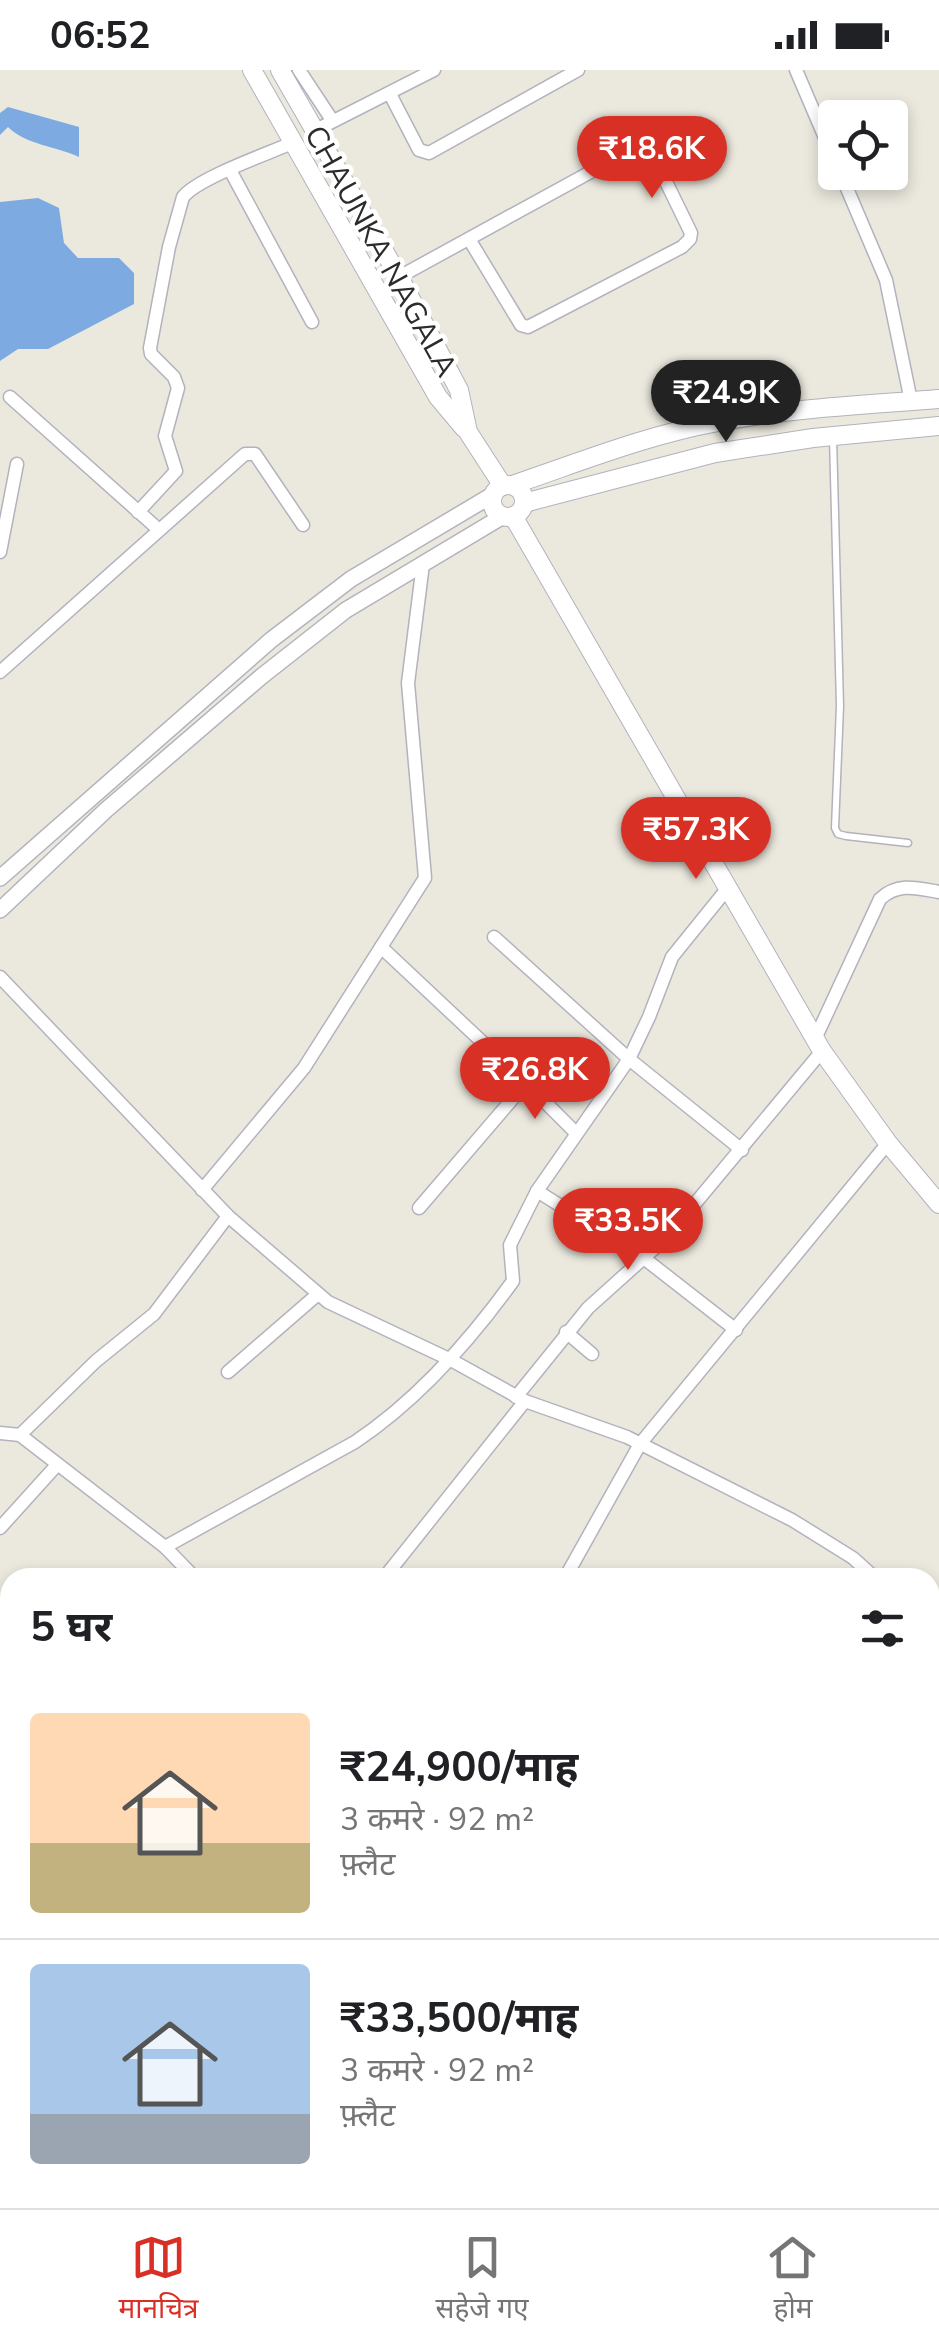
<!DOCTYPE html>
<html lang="hi">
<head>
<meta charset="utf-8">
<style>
  body { margin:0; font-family:"Nunito Sans","Noto Sans Devanagari",sans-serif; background:#f6f6f6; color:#202124; height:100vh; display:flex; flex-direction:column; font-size:38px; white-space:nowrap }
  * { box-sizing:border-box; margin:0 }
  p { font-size:32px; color:#757577 }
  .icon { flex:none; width:55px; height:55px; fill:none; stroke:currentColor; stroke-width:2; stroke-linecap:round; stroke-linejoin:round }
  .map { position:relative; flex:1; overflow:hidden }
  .side { position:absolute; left:0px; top:1498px; width:940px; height:642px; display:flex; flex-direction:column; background:#fff; border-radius:30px 30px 0 0; box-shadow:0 5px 15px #0003 }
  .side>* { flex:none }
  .fabs { position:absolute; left:818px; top:30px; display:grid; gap:20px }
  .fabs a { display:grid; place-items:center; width:90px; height:90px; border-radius:10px; background:#fff; box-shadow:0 5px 15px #0003; font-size:50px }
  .price { position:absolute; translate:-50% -85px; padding:0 22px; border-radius:35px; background:#d93025; color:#fff; font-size:32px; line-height:65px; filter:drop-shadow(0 2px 5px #0008) }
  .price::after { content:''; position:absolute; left:50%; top:60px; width:30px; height:22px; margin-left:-15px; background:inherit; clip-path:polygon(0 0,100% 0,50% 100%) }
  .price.current { background:#222; color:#fff }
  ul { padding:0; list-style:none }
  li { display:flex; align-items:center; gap:30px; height:250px; padding:0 30px }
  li+li { border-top:2px solid #e0e0e0 }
  li span { display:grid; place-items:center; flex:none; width:280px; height:200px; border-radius:10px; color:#555 }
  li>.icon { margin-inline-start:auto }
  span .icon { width:120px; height:120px; fill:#fffc; stroke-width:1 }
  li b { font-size:42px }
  h2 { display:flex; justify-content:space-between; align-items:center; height:120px; padding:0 30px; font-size:42px }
  .status { display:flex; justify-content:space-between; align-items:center; height:70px; padding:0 50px; background:#fff; direction:ltr }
  .status svg { height:28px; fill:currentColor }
  .menu { display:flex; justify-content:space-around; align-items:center; height:140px; border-top:2px solid #e0e0e0; background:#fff; font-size:28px; color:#757577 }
  .menu a { display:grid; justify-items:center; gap:5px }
  .menu .current { color:#d93025 }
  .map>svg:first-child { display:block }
</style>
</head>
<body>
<div class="status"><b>06:52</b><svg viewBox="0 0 49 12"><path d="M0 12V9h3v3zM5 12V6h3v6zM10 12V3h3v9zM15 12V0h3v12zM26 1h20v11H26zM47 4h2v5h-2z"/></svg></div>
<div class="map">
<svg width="939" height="2138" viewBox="0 0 939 2138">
  <rect width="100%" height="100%" fill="#ebe9de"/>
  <g fill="#7daae1">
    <path d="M8,37l71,20v30c-23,-11 -53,-12 -71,-30l-8,8v-22z"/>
    <path d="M38,128l21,10 5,35 14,15h41l15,15v31l-86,45h-30l-18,12v-159z"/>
  </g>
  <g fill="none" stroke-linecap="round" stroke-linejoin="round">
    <g stroke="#b3b2bd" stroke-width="9">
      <path id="service" d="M833,367l7,269 -5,122 3,6 8,2 62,7"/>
    </g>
    <g stroke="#b3b2bd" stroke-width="15">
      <g id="minor">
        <path d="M299,0l33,50"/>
        <path d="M796,0l39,91"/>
        <path d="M390,24l29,56 10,3 149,-83"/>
        <path d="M314,61l120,-61"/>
        <path d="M230,100l82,152"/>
        <path d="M840,102l46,108 25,121"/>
        <path d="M399,207l239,-131h8l5,5 40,82 -1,6 -8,8 -154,80 -7,-2 -52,-86"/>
        <path d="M10,327l148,132"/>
        <path d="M138,442l38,-41 -11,-35 13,-48 -4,-11 -23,-23 -1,-6 19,-101 14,-50c15,-19 84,-43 109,-54"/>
        <path d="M0,482l17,-88"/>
        <path d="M0,602l245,-218h10l48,71"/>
        <path d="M494,867l135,122 113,91"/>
        <path d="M381,877l145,136 -107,125"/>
        <path d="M0,907l228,239 100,86 123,58 74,41 102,36 165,83 61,38 22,20"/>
        <path d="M815,969l65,-140c18,-17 37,-11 59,-7"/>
        <path d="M526,1013l49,49"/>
        <path d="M202,1120l102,-122 121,-190 -17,-195 15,-119"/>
        <path d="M537,1121l108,68 91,71"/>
        <path d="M566,1262l26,22"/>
        <path d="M228,1302l90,-78"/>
        <path d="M516,1327l72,-89 80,-72 154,-185"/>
        <path d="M0,1363l20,2 145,112 30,31"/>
        <path d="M20,1365l76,-74 58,-47 74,-98"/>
        <path d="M0,1458l56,-62"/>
        <path d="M165,1477l190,-105c63,-42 114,-100 158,-161l-3,-36 27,-54 92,-132 20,-42 23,-60 55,-68"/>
        <path d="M384,1508l141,-177"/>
        <path d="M565,1508l75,-134 248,-301"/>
        <path d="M0,1863l7,-7"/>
        <path d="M0,1910l10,8"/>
        <path d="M0,1990l10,7"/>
        <path d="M930,2077l9,3"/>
        <path d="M446,2130l9,8"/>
        <path d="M699,2130l15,8"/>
        <path d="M115,2138l5,-8"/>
        <path d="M369,2138v-8"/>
        <path d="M766,2138l2,-8"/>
      </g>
    </g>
    <g stroke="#b3b2bd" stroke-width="18">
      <g id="tertiary">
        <path d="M0,808l271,-238 80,-61 143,-85"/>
        <path d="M0,840l106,-100 156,-134 84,-66 157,-94"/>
        <path d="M930,1562h9"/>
        <path d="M930,1580l9,1"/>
        <path d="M0,1694l10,3"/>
        <path d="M0,1714l10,2"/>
      </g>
    </g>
    <g stroke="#b3b2bd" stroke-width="20">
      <g id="secondary">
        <path d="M252,0l186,327 26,31"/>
        <path d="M280,0l119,207 60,113 9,42 35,54"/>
        <path d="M512,415c68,-23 135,-50 206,-63 73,-14 147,-17 221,-23"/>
        <circle cx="508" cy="431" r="16"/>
        <path d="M524,433l191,-50 98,-15 126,-12"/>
        <path d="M513,446l309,535 66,92 51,61"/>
      </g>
    </g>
    <use href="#service" stroke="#fff" stroke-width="6"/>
    <use href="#minor" stroke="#fff" stroke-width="12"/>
    <use href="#tertiary" stroke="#fff" stroke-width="15"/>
    <use href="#secondary" stroke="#fff" stroke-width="18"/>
  </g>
  <g text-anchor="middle" stroke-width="9" stroke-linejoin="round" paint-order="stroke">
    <g font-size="30" fill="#2b2b2b" stroke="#fff">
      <text transform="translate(381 181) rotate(61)" y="10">CHAUNKA NAGALA</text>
    </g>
  </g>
</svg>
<div class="fabs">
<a><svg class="icon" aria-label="locate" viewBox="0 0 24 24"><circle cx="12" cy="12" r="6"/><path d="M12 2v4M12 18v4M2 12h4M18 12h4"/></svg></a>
</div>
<b class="price" style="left:652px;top:131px">₹18.6K</b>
<b class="price current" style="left:726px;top:375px">₹24.9K</b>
<b class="price" style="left:696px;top:812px">₹57.3K</b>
<b class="price" style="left:535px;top:1052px">₹26.8K</b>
<b class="price" style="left:628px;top:1203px">₹33.5K</b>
<section class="side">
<h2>5 घर<svg class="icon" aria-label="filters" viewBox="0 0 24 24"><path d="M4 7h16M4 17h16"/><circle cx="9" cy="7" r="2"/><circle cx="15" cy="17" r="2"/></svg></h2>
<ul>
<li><span style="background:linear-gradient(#ffd9b3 65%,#c2b280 0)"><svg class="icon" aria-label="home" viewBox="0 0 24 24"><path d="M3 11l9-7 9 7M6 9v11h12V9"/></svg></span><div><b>₹24,900/माह</b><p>3 कमरे · 92 m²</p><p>फ़्लैट</p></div></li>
<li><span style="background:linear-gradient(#a9c7e8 75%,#9aa5b1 0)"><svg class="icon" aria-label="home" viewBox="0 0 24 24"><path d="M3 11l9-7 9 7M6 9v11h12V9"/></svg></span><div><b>₹33,500/माह</b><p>3 कमरे · 92 m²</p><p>फ़्लैट</p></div></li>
</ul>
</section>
</div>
<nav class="menu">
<a class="current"><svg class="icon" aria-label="map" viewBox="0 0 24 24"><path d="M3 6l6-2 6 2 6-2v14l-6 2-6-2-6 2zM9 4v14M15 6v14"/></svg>मानचित्र</a>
<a><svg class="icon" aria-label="saved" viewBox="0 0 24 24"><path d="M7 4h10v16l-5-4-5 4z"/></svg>सहेजे गए</a>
<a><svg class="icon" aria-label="home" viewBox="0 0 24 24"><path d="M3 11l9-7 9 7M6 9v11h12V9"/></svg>होम</a>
</nav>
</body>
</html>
